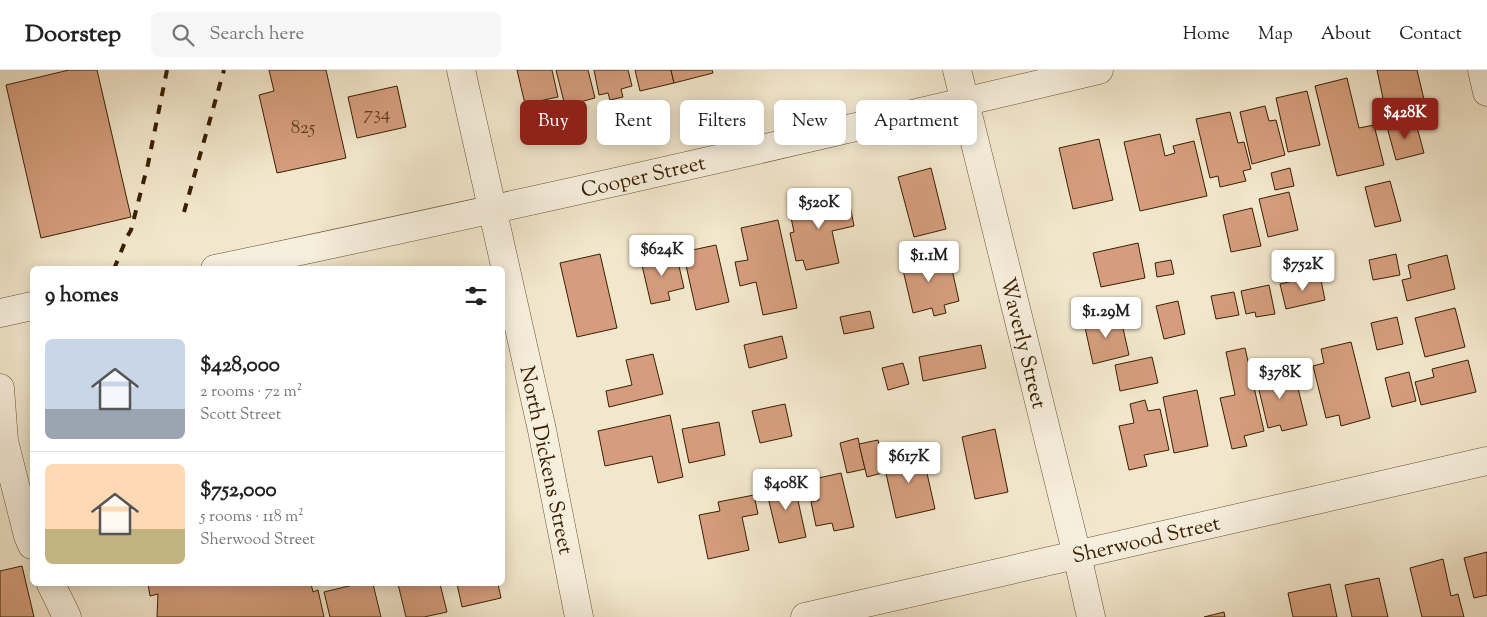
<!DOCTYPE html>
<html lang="en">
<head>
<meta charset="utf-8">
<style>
  body { margin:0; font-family:"Sorts Mill Goudy",serif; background:#f6f6f6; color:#222; height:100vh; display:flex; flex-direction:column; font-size:19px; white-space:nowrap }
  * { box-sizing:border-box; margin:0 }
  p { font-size:16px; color:#767676 }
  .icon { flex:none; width:28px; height:28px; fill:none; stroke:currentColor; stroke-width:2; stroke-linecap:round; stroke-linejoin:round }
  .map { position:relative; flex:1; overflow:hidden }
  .panel { position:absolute; left:30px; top:196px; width:475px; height:320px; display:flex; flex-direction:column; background:#fff; border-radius:8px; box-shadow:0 2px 12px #0003 }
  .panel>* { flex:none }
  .hud { position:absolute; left:520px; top:30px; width:475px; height:45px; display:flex; gap:10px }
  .price { position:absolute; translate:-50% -42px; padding:0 11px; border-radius:5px; background:#fff; color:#222; font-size:16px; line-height:32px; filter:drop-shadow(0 1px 2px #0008) }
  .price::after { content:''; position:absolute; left:50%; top:30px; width:15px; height:11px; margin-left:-8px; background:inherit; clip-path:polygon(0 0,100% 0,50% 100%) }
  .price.on { background:#8f2418; color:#fff }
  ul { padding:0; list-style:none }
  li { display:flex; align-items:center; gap:15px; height:125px; padding:0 15px }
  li+li { border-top:1px solid #e0e0e0 }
  li span { display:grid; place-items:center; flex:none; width:140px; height:100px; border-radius:8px; color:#555 }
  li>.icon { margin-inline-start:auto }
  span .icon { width:60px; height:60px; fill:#fffc; stroke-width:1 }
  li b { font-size:21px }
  h2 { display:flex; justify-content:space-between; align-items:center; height:60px; padding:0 15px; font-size:21px }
  .chip { padding:0 18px; border-radius:8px; background:#fff; box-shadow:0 2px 12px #0003; font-size:18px; line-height:45px }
  .chip.on { background:#8f2418; color:#fff }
  header { display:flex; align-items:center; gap:30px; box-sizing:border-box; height:70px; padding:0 25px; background:#fff; border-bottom:1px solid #e0e0e0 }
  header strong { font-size:24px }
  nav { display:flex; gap:28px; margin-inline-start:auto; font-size:18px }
  .search { width:350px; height:45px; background:#f6f6f6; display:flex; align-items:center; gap:12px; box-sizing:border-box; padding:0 18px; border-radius:8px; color:#767676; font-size:19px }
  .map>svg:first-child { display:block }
</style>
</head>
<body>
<header>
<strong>Doorstep</strong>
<div class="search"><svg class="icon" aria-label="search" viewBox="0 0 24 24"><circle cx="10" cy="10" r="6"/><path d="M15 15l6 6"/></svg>Search here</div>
<nav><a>Home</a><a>Map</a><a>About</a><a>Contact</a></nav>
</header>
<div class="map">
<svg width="1487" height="547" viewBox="0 0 1487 547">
  <rect width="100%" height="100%" fill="#f2e7cc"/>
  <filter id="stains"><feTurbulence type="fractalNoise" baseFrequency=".004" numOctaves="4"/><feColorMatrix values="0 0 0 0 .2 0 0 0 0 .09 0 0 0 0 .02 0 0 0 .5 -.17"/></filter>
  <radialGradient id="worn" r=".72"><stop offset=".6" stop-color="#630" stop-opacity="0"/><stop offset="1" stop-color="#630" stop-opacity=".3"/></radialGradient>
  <g fill="#d59d7d" stroke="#392001">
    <path d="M69,0h28l34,147 -90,21 -35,-153z"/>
    <path d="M269,0h57l20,88 -69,15 -18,-78 15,-4z"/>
    <path d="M517,0h35l6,27 -33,7z"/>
    <path d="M556,0h32l7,28 -30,8z"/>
    <path d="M594,0h34l4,16 -11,3 2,8 -13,3 -2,-7 -9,2z"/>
    <path d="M635,0h36l3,13 -34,8z"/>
    <path d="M671,0h41l1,3 -39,10z"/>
    <path d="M1377,0h40l9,38 -39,9z"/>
    <path d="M1347,8l12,50 15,-3 10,40 -47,11 -22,-90z"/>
    <path d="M397,16l9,41 -49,11 -9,-41z"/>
    <path d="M1307,21l13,54 -32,7 -12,-54z"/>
    <path d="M1265,36l4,15 7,-1 9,35 -33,9 -12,-52z"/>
    <path d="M1230,42l8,31 6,-1 7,27 -8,2 3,10 -26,6 -2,-11 -8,2 -14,-59z"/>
    <path d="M1415,50l9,33 -28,7 -9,-33z"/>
    <path d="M1160,64l5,22 10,-3 -2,-7 21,-5 13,55 -67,15 -16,-69z"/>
    <path d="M1099,69l14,61 -40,9 -14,-61z"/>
    <path d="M931,98l15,61 -32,8 -16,-60z"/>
    <path d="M1290,98l4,18 -19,4 -4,-17z"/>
    <path d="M1390,111l11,40 -26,6 -10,-40z"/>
    <path d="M1289,122l9,38 -30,7 -9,-38z"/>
    <path d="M848,125l6,31 -22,5 7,32 -33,7 -3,-10 -7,1 -6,-28 4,-1 -5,-24z"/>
    <path d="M1252,138l9,38 -30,6 -8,-37z"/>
    <path d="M778,150l19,88 -34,7 -7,-33 -16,4 -5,-24 13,-2 -7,-32z"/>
    <path d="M1138,173l7,35 -44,9 -8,-34z"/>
    <path d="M716,175l13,57 -33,8 -13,-58z"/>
    <path d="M933,179l5,19 13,-3 8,36 -15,4 2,8 -12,3 -2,-8 -19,5 -13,-56z"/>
    <path d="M676,183l8,35 -16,4 2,8 -19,4 -10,-43z"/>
    <path d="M600,184l17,74 -40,9 -17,-74z"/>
    <path d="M1396,184l4,21 -27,5 -4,-20z"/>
    <path d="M1447,185l8,34 -48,12 -5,-21 9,-2 -3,-13z"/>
    <path d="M1171,190l3,14 -17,3 -2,-14z"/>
    <path d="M1320,205l5,25 -39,9 -6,-25z"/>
    <path d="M1269,215l6,29 -19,3 -1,-5 -9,2 -5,-23z"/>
    <path d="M1234,222l5,23 -23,4 -5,-23z"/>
    <path d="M1178,231l7,33 -21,5 -8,-33z"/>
    <path d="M1455,238l10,39 -40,10 -10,-39z"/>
    <path d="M870,241l4,17 -30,6 -4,-17z"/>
    <path d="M1120,245l9,40 -36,9 -9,-41z"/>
    <path d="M1397,247l6,27 -26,6 -6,-27z"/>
    <path d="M782,266l5,22 -38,10 -5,-23z"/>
    <path d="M1351,272l19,76 -29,8 -2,-11 -13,3 -13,-52 11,-3 -3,-14z"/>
    <path d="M981,275l5,23 -63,13 -4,-24z"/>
    <path d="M1245,278l19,83 -20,5 3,10 -15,3 -12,-51 15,-3 -9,-43z"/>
    <path d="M653,284l10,40 -54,13 -3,-16 26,-6 -6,-25z"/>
    <path d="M1152,287l6,26 -38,8 -5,-26z"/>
    <path d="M1468,290l8,32 -55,13 -6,-23 19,-5 -2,-8z"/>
    <path d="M903,293l6,21 -21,6 -6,-22z"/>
    <path d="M1280,296l4,18 12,-4 11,45 -25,6 -2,-6 -12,3 -13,-55z"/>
    <path d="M1409,302l7,29 -24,6 -7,-29z"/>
    <path d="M1197,320l11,56 -34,7 -11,-56z"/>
    <path d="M1145,330l3,11 12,-2 9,41 -25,5 3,11 -18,4 -10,-44 15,-3 -4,-19z"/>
    <path d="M785,334l7,32 -32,7 -8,-32z"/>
    <path d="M670,345l13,62 -25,6 -6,-27 -47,10 -7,-35z"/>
    <path d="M719,352l6,33 -36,8 -7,-34z"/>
    <path d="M995,359l13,63 -33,7 -13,-62z"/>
    <path d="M858,368l7,31 -18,4 -7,-30z"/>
    <path d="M878,370l8,32 -19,5 -8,-33z"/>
    <path d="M922,381l13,58 -39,9 -13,-58z"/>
    <path d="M841,403l13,54 -20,4 -2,-8 -16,3 -5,-24 8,-2 -5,-21z"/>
    <path d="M793,408l13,59 -27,6 -14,-58z"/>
    <path d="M754,425l4,19 -16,3 7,33 -41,9 -9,-44 21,-4 -2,-9z"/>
    <path d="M1487,482v43l-13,3 -10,-40z"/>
    <path d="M1443,489l8,37 7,-2 6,23h-42l-12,-49z"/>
    <path d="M22,496l12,51h-34v-46z"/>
    <path d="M1379,508l9,39h-36l-7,-32z"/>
    <path d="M148,514h163l2,8 5,-2 6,27h-167l1,-23 -8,2z"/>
    <path d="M357,514h16l8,33h-51l-6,-25z"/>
    <path d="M398,514h42l7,28 -23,5h-18z"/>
    <path d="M457,514h41l3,14 -39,9z"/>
    <path d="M1330,514l7,33h-44l-5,-24z"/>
    <path d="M1224,542l1,5h-21z"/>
  </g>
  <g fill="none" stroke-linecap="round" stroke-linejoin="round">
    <g stroke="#675234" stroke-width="29">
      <g id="minor">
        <path d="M461,0l81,360 37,187"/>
        <path d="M957,0l120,485 14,62"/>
        <path d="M215,199c296,-62 590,-129 884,-199"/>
        <path d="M0,243l32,-7"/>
        <path d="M0,318l4,53 24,95 4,9"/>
        <path d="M51,514l16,33"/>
        <path d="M805,547l682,-156"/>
      </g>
    </g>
    <g stroke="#675234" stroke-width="29">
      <path id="tertiary" d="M1482,0l5,22"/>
    </g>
    <use href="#minor" stroke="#f7efde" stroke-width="28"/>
    <use href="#tertiary" stroke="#f7efde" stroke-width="28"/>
    <g stroke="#392001" stroke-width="4" stroke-dasharray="9 9" stroke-linecap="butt">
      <path d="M184,142l40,-142"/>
      <path d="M114,199l13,-32 4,-7 17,-66 19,-94"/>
    </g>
  </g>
  <g text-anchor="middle" stroke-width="4" stroke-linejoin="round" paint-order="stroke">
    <g font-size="19" fill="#603f20">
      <text x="377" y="49">734</text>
      <text x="303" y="63">825</text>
    </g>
    <g font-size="21" fill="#392001" stroke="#f7efde">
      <text transform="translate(643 106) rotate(-13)" y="7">Cooper Street</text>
      <text transform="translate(1024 273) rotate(76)" y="7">Waverly Street</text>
      <text transform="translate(547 390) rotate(78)" y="7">North Dickens Street</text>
      <text transform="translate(1146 469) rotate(-13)" y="7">Sherwood Street</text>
    </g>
  </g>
  <rect width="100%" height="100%" filter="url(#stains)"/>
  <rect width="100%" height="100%" fill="url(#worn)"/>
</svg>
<b class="price on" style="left:1405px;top:70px">$428K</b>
<b class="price" style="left:819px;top:160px">$520K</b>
<b class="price" style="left:662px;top:207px">$624K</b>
<b class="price" style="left:929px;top:213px">$1.1M</b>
<b class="price" style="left:1303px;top:222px">$752K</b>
<b class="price" style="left:1106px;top:269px">$1.29M</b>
<b class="price" style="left:1280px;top:330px">$378K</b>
<b class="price" style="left:909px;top:414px">$617K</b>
<b class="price" style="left:786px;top:441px">$408K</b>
<div class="hud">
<a class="chip on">Buy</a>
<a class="chip">Rent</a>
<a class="chip">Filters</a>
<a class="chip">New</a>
<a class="chip">Apartment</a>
</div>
<section class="panel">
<h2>9 homes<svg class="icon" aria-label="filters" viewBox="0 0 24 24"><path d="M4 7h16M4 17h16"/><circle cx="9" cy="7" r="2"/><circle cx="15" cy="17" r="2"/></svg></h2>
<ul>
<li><span style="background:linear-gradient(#c9d6e8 70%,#9aa5b1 0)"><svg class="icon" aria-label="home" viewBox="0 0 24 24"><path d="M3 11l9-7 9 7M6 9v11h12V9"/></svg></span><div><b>$428,000</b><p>2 rooms · 72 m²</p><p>Scott Street</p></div></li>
<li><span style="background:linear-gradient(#ffd9b3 65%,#c2b280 0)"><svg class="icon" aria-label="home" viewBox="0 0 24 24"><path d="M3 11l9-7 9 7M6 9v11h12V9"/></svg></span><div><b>$752,000</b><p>5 rooms · 118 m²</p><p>Sherwood Street</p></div></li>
</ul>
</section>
</div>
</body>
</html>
